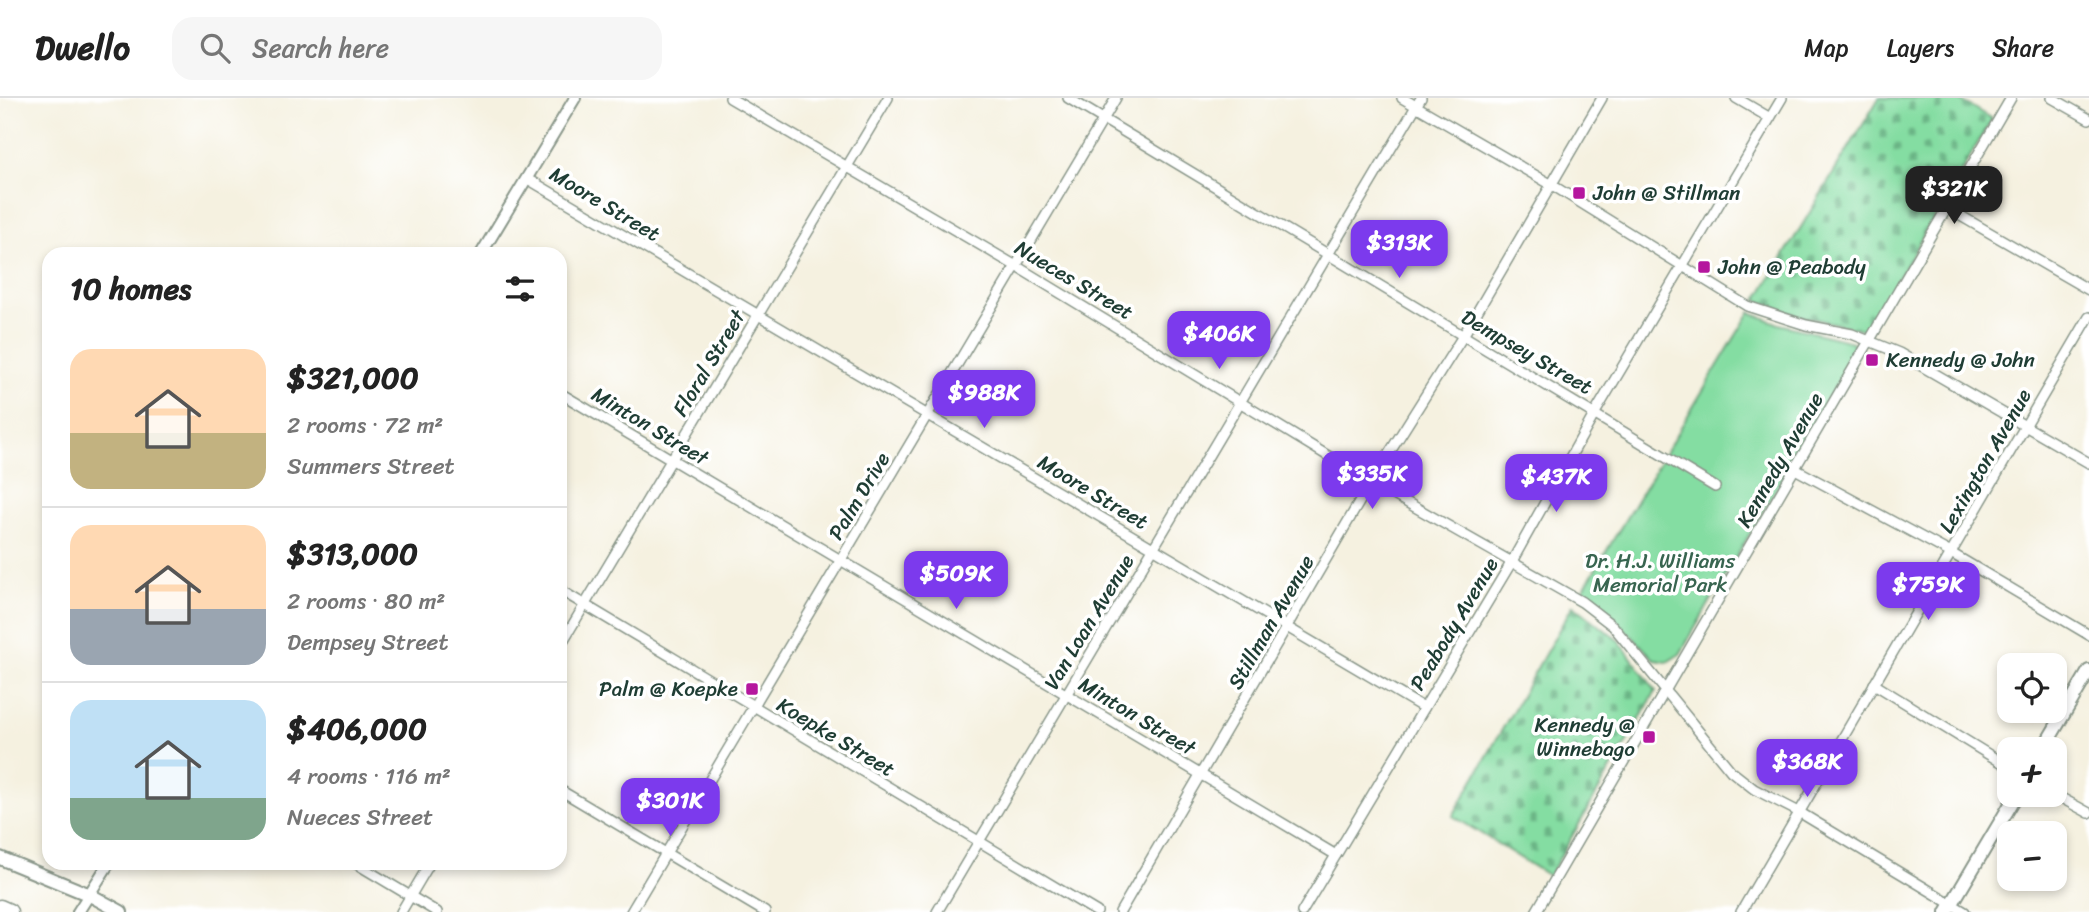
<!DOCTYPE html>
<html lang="en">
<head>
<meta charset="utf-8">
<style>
  body { margin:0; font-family:Sriracha,sans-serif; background:#f6f6f6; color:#222; height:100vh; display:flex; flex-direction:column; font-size:26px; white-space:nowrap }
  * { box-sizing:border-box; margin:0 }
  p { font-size:23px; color:#767676 }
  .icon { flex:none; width:38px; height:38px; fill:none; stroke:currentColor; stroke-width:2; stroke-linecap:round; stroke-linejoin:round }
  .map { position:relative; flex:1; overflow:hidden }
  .sheet { position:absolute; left:42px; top:149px; width:525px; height:623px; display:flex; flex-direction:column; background:#fff; border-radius:21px; box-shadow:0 4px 10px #0003 }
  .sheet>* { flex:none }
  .controls { position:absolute; left:1997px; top:555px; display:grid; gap:14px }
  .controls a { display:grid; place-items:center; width:70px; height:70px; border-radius:14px; background:#fff; box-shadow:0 4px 10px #0003; font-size:35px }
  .price { position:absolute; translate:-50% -60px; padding:0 16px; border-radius:14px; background:#7c3aed; color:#fff; font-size:23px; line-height:46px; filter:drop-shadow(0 2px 4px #0008) }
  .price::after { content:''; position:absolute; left:50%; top:42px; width:21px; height:16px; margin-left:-10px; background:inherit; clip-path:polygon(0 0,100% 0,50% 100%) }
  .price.selected { background:#222; color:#fff }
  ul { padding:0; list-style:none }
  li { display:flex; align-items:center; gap:21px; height:175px; padding:0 28px }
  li+li { border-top:2px solid #e0e0e0 }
  li span { display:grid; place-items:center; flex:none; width:196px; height:140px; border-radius:21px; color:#555 }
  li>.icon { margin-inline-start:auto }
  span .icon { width:84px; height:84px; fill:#fffc; stroke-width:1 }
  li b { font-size:30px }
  h2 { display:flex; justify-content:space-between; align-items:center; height:84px; padding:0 28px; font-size:30px }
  header { display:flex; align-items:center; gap:42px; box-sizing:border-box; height:98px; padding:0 35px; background:#fff; border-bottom:2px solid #e0e0e0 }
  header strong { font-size:33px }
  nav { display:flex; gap:38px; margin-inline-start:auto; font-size:24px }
  .search { width:490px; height:63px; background:#f6f6f6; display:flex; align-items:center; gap:18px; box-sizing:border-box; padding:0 24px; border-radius:21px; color:#767676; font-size:26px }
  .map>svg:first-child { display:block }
</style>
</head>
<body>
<header>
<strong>Dwello</strong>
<div class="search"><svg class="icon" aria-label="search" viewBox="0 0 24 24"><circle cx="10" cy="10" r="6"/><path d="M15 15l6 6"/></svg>Search here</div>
<nav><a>Map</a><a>Layers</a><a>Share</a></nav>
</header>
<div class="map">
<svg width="2089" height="814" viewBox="0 0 2089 814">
  <defs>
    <pattern id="cemetery-stones" width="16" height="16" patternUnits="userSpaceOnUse" patternTransform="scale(1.75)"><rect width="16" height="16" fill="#84dda2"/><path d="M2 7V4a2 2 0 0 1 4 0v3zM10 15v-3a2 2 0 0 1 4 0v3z" fill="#6bb485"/></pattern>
  </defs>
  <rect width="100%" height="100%" fill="#fff"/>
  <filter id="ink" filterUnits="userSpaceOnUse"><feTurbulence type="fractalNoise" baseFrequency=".0143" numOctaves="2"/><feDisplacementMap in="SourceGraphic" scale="14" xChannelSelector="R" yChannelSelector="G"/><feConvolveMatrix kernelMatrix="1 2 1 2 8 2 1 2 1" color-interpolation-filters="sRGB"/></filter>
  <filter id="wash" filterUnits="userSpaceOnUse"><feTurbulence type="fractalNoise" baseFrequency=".00686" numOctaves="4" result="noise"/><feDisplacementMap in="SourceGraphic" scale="28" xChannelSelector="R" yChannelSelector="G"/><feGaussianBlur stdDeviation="1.57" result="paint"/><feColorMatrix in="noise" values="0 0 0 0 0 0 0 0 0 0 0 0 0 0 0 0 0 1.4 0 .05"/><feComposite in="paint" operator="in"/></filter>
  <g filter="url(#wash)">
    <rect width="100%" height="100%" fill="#f5f1e0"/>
    <g fill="url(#cemetery-stones)" stroke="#528d6b" stroke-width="2">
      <path d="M1879,0h78l35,21 -123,209 -5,2 -67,-15 -40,-15z"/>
      <path d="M1573,507l46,36 37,50 -107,185 -96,-60z"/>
    </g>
    <path fill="#84dda2" stroke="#528d6b" stroke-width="2" d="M1750,214l29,12 74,18 3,9 -176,303 -13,8 -12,-2 -42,-43 -33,-22z"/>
  </g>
  <g filter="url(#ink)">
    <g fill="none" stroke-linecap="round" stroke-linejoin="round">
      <g stroke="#8a978a" stroke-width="12">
        <g id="minor">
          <path d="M730,0l286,168 355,216 211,120 31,24 118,145 23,18 45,23 166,100"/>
          <path d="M1068,0l647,389"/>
          <path d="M1402,0l150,87 195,121 59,19 46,9 47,19 190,110"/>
          <path d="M1736,0l34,20"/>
          <path d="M2052,0l37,21"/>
          <path d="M528,81l896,529"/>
          <path d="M1947,110l142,82"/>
          <path d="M560,295l776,462"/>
          <path d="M1795,371l156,84 138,82"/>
          <path d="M560,492l537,322"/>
          <path d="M560,548l328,-548"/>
          <path d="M1874,586l135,83"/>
          <path d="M560,692l205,122"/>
          <path d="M2054,696l35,19"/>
          <path d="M355,765l82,49"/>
          <path d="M401,814l29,-49"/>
          <path d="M631,814l485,-814"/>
          <path d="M937,814l484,-814"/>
          <path d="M1120,814l251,-430 92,-146 139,-238"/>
          <path d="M1302,814l209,-349 84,-150 187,-315"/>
          <path d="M1536,814l475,-814"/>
          <path d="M1741,814l348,-595"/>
        </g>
      </g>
      <g stroke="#8a978a" stroke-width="14">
        <g id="tertiary">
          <path d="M481,156l94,-156"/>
          <path d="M78,814l31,-49"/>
        </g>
      </g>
      <g stroke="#8a978a" stroke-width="16">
        <g id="secondary">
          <path d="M2043,651l46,-78"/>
          <path d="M0,760l90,37 31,17"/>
          <path d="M1947,814l70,-118"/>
        </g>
      </g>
      <g stroke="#8a978a" stroke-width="19">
        <path id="motorway" d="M0,810l9,4"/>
      </g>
      <use href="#minor" stroke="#fff" stroke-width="9"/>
      <use href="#tertiary" stroke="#fff" stroke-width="10"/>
      <use href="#secondary" stroke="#fff" stroke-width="12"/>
      <use href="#motorway" stroke="#fff" stroke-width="16"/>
    </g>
  </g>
  <g fill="#b5179e" stroke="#fff" stroke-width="2.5">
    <rect x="1572" y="88" width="14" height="14" rx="3.5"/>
    <rect x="1697" y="162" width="14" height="14" rx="3.5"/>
    <rect x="1865" y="255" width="14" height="14" rx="3.5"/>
    <rect x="745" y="584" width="14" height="14" rx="3.5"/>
    <rect x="1642" y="632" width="14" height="14" rx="3.5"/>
  </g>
  <g text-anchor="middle" stroke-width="7" stroke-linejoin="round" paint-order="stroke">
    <g font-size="21" fill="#1f3d34" stroke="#fff" text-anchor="start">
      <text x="1593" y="102">John @ Stillman</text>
      <text x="1718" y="176">John @ Peabody</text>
      <text x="1886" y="269">Kennedy @ John</text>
      <text x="738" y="598" text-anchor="end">Palm @ Koepke</text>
      <text x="1635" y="634" text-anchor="end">Kennedy @<tspan x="1635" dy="24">Winnebago</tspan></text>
    </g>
    <g font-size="21" fill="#1f3d34" stroke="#fff">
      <text transform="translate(605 106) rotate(31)" y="7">Moore Street</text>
      <text transform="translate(1074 182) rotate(31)" y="7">Nueces Street</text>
      <text transform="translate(1527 254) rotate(30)" y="7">Dempsey Street</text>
      <text transform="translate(709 265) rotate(-59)" y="7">Floral Street</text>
      <text transform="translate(650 328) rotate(31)" y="7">Minton Street</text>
      <text transform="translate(1780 362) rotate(-60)" y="7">Kennedy Avenue</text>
      <text transform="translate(1985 363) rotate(-60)" y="7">Lexington Avenue</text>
      <text transform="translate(1093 394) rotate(31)" y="7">Moore Street</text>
      <text transform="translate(859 398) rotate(-59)" y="7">Palm Drive</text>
      <text transform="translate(1089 524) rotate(-59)" y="7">Van Loan Avenue</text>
      <text transform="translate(1271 524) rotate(-60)" y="7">Stillman Avenue</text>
      <text transform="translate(1454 526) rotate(-59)" y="7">Peabody Avenue</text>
      <text transform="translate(1137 618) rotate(31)" y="7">Minton Street</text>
      <text transform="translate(836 639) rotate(31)" y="7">Koepke Street</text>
    </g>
    <g font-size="21" fill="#386550" stroke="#fff">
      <text x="1660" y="470">Dr. H.J. Williams<tspan x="1660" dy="24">Memorial Park</tspan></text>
    </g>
  </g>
</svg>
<div class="controls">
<a><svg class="icon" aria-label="locate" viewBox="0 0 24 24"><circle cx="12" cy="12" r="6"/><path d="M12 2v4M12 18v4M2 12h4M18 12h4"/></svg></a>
<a>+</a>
<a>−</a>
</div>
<b class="price selected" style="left:1954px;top:128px">$321K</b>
<b class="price" style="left:1399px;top:182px">$313K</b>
<b class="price" style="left:1219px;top:273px">$406K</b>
<b class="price" style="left:984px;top:332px">$988K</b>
<b class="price" style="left:1372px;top:413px">$335K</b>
<b class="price" style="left:1556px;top:416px">$437K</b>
<b class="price" style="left:956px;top:513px">$509K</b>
<b class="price" style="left:1928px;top:524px">$759K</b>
<b class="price" style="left:1807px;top:701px">$368K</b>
<b class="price" style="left:670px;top:740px">$301K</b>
<section class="sheet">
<h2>10 homes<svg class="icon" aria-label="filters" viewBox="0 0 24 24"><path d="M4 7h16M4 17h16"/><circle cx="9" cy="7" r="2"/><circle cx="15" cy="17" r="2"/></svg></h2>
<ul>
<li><span style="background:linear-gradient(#ffd9b3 60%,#c2b280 0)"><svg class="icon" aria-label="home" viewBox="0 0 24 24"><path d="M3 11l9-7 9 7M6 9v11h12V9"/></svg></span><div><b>$321,000</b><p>2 rooms · 72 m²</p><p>Summers Street</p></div></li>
<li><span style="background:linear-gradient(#ffd9b3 60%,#9aa5b1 0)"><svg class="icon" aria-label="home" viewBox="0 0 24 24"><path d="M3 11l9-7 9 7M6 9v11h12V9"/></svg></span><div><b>$313,000</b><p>2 rooms · 80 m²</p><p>Dempsey Street</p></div></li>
<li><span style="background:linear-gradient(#bfe0f5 70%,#7fa58c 0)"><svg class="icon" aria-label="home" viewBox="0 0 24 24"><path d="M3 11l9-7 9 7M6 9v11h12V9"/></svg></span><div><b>$406,000</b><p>4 rooms · 116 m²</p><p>Nueces Street</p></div></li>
</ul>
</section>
</div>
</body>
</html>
